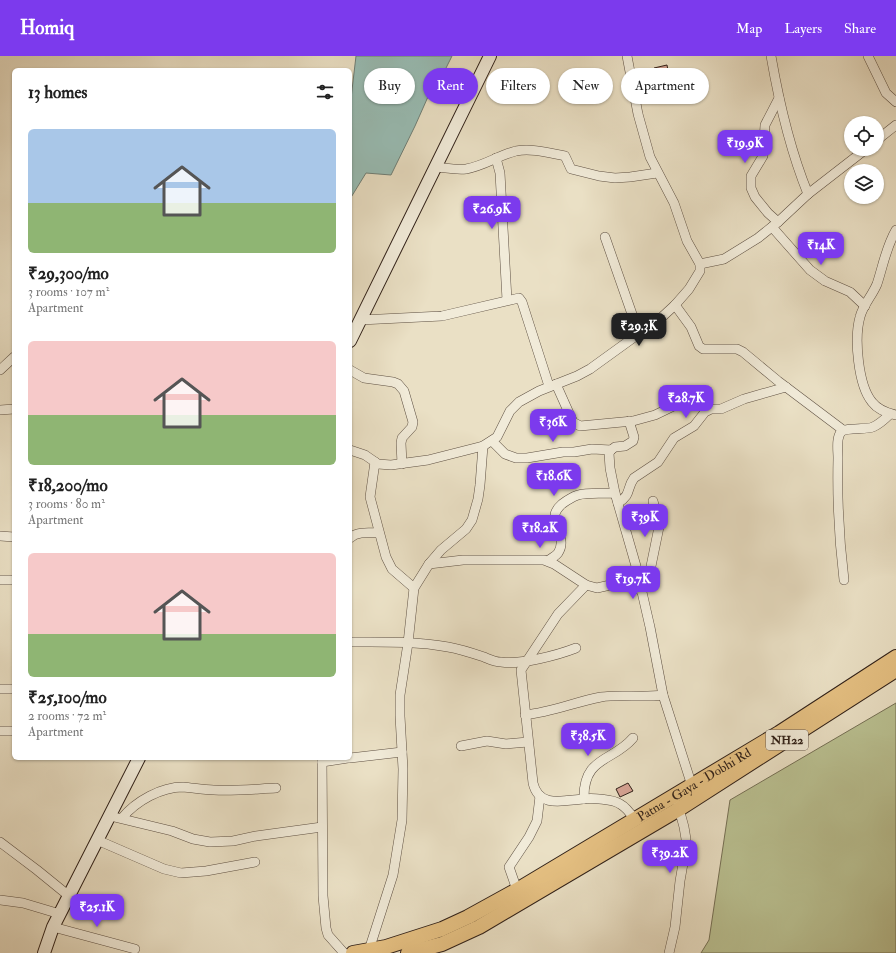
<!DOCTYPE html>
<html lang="en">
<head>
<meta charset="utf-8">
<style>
  body { margin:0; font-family:"IM FELL Double Pica",serif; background:#f2f2f2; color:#222; height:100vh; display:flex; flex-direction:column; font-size:15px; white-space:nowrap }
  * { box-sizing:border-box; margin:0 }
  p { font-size:13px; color:#767676 }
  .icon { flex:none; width:22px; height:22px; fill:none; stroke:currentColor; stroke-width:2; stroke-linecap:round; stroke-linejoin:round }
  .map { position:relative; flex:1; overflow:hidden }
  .side { position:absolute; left:12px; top:12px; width:340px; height:692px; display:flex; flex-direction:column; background:#fff; border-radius:6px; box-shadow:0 1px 3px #0004 }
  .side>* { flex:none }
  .hud { position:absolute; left:364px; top:12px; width:380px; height:36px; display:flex; gap:8px }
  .buttons { position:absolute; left:844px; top:60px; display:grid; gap:8px }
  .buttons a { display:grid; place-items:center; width:40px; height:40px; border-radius:50%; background:#fff; box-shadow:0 1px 3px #0004; font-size:20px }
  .price { position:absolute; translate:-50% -34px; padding:0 9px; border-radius:8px; background:#7c3aed; color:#fff; font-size:13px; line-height:26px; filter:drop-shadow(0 1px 2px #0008) }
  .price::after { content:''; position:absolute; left:50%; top:24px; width:12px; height:9px; margin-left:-6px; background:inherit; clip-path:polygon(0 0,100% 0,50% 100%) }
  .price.on { background:#222; color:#fff }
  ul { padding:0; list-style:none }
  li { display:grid; align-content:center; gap:8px; height:212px; padding:0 16px }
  li span { display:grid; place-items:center; height:124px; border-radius:6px; color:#555 }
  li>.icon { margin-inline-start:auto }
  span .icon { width:72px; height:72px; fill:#fffc; stroke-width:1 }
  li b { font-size:17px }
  h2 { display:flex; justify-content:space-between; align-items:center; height:48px; padding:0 16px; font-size:17px }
  .chip { padding:0 14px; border-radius:18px; background:#fff; box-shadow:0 1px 3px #0004; font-size:14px; line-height:36px }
  .chip.on { background:#7c3aed; color:#fff }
  header { display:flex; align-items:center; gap:24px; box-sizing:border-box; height:56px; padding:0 20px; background:#7c3aed; color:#fff }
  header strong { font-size:19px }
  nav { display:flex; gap:22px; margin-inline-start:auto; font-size:14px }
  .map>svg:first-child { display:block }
</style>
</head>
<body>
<header>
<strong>Homiq</strong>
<nav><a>Map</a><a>Layers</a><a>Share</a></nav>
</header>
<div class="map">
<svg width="896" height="897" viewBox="0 0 896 897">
  <rect width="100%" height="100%" fill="#eae0c5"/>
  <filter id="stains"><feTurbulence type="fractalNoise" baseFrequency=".005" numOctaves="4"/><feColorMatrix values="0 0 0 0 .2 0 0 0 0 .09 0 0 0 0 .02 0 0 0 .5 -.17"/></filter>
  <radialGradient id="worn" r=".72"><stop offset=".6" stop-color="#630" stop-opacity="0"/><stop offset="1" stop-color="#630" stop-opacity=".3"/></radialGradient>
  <path fill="#bac192" stroke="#757055" d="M896,647v250h-195l8,-13 21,-140z"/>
  <path fill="#98bdb5" stroke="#6e7e76" d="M356,0h96l-13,26 -8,8 -16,36 -24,49 -25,-2 -16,26v-92z"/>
  <g fill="#d6a394" stroke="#302018">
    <path d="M667,9l2,11 -13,2 -2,-10z"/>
    <path d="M628,727l5,8 -13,6 -4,-8z"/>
  </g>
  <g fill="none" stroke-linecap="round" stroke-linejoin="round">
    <g stroke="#5e5043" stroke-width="10">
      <g id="street">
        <path d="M771,0c8,46 19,94 37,138"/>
        <path d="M868,0l18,37 10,9"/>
        <path d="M877,84l19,-15"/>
        <path d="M496,102l4,15 7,127"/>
        <path d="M436,111c10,1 20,3 30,2 18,-3 33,-14 50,-18 16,-3 33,2 49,5l6,13 28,7 16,2 15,-1 27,-4"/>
        <path d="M778,166l-10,-9 -13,-16 -4,-9v-12l12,-20 2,-31 14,-27"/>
        <path d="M772,171l38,43 15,11 25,11 15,14"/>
        <path d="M896,174c-10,17 -13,36 -19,54 -5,12 -14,21 -17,33 -6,21 -2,68 12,85 6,8 15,11 24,13"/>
        <path d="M605,181l34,97"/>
        <path d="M700,208l24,-5 34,-21 20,-16 30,-28 58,-45"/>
        <path d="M675,249l16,22 8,19 4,3h34l6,3 35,29 65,49"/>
        <path d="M360,264l82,-4 77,-18 3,4 27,84"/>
        <path d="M0,314l14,-13"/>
        <path d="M350,314l14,8 29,4 5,2 6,7 9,31 -1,5 -10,11 -1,5 1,21"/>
        <path d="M556,328l17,38 7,4 53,-5 22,-6 29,-14"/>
        <path d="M0,354l14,-1"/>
        <path d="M629,365l5,16 -1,4 -8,5 -10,1 -4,3 -2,3 1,15 5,25 21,73 14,61 13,68 29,91"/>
        <path d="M492,385l13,13 11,4h11l36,-6h11l18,-3 19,1"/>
        <path d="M350,394l15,5 13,9 13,1 37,-5 55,-14 14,-9 13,-26 9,-9 20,-11 38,-15 13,-7 72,-52 13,-12 14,-16 11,-18v-7l-13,-23 -13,-38 -24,-46 -12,-43 -11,-58"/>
        <path d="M375,406l-5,35 16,60 6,12 22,19"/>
        <path d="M618,447c14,-9 8,-14 16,-25l24,-16 16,-24 20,-12 11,-14 6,-3h10l23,-10 42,-12"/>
        <path d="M0,480l14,1"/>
        <path d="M350,482c8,-7 19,-5 29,-5"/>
        <path d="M548,505c3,-3 8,-5 10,-8 12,-18 -16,-32 4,-49 4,-3 10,-7 16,-9 11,-3 25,-1 37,-2"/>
        <path d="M429,508l34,-4h81l10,4 32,21 11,3 22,-5 22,7"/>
        <path d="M639,522l11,-7 9,-44v-4l-6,-22"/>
        <path d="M0,524h14"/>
        <path d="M844,524c-5,-41 -7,-81 -6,-122 0,-7 -2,-20 3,-26 4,-5 25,-2 32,-5 7,-3 12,-8 17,-13"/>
        <path d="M586,529l-28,29 -37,56 12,113c6,26 32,17 50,16 9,-1 30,0 37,5 6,3 11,10 15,16"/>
        <path d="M350,586c33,0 66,-1 98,5 12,2 24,6 36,10 5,2 11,5 17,5 20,3 57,-7 75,-14"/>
        <path d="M0,633h14"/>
        <path d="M525,659c27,-3 50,-13 76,-18 20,-3 41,1 62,-2"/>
        <path d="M0,675h14"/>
        <path d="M461,690l26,-5 19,3 22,-2"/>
        <path d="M322,702l1,138 3,32 2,7 16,18"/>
        <path d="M350,702l52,-6"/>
        <path d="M322,706l26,-4"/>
        <path d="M584,743c-1,-43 29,-37 49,-61"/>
        <path d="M110,760l62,15 21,8 17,3 23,-1 23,-5 66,-9"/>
        <path d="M122,762c14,-17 39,-31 61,-31 11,1 21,3 31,3 21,1 41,-1 62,-2"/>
        <path d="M97,784l67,29 17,4 25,-2 49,-9"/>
        <path d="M0,786l37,28 32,26"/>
        <path d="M517,834l-8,-23 20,-30 8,-16 3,-25"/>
        <path d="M0,844l23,3 37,11"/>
        <path d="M53,871l82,22"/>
        <path d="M369,894l24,-75 9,-55 1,-51 -3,-53v-21l8,-52 6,-55 15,-24 12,-14 25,-21 6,-9 6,-21 2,-14 3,-39"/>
        <path d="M669,897l6,-26 5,-46 5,-29 1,-13 -2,-12 -6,-22"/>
      </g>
    </g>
    <g stroke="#302018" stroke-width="14">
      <g id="secondary">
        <path d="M350,285l140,-285"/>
        <path d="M44,897l9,-26 86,-169"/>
      </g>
    </g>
    <g stroke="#302018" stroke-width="16">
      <g id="primary">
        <path id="s1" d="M353,897l33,-6 56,-18 26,-12 49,-27 262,-157 117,-76"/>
        <path d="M408,897l34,-9 37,-17 200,-118 217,-139"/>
      </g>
    </g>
    <use href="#street" stroke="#f1ebd9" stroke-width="9"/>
    <use href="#secondary" stroke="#f1ebd9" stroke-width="12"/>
    <use href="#primary" stroke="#e5c082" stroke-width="14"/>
  </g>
  <g text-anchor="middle" stroke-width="3" stroke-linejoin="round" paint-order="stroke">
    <rect fill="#f1ebd9" stroke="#6a5d52" stroke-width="1" x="766" y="674" width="42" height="20" rx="3"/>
    <g font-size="12" font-weight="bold" fill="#302018">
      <text x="787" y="688">NH22</text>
    </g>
    <g font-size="13" fill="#302018" stroke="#f1ebd9">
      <text dy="5" stroke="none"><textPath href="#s1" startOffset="383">Patna - Gaya - Dobhi Rd</textPath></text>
    </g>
  </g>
  <rect width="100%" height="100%" filter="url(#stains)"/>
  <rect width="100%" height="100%" fill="url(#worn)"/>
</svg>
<div class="buttons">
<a><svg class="icon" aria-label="locate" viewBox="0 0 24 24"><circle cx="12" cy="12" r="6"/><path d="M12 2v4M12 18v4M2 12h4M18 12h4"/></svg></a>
<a><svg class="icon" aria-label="layers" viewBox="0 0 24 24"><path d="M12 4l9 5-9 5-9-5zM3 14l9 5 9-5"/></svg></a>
</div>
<b class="price" style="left:745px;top:108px">₹19.9K</b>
<b class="price" style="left:492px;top:174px">₹26.9K</b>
<b class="price" style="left:821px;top:210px">₹14K</b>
<b class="price on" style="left:639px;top:291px">₹29.3K</b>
<b class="price" style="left:686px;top:363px">₹28.7K</b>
<b class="price" style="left:553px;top:387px">₹36K</b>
<b class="price" style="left:554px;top:441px">₹18.6K</b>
<b class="price" style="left:645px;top:482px">₹39K</b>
<b class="price" style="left:540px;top:493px">₹18.2K</b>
<b class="price" style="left:633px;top:544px">₹19.7K</b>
<b class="price" style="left:588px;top:701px">₹38.5K</b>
<b class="price" style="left:670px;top:818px">₹39.2K</b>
<b class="price" style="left:97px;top:872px">₹25.1K</b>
<div class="hud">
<a class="chip">Buy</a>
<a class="chip on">Rent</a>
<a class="chip">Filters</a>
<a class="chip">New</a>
<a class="chip">Apartment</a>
</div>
<section class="side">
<h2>13 homes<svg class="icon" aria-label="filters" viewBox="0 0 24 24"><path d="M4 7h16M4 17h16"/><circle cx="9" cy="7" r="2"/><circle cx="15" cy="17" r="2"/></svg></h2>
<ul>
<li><span style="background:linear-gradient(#a9c7e8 60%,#8fb573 0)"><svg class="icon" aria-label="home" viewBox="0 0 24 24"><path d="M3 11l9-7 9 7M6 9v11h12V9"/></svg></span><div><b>₹29,300/mo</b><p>3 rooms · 107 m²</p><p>Apartment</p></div></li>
<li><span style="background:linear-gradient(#f6c9c9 60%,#8fb573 0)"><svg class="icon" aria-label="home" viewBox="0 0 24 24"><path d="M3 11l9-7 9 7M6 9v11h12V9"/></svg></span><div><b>₹18,200/mo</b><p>3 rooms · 80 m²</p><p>Apartment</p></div></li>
<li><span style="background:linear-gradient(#f6c9c9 65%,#8fb573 0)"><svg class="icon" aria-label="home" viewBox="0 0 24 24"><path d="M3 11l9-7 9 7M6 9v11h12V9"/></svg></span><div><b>₹25,100/mo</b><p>2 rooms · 72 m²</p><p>Apartment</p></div></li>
</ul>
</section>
</div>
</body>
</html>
